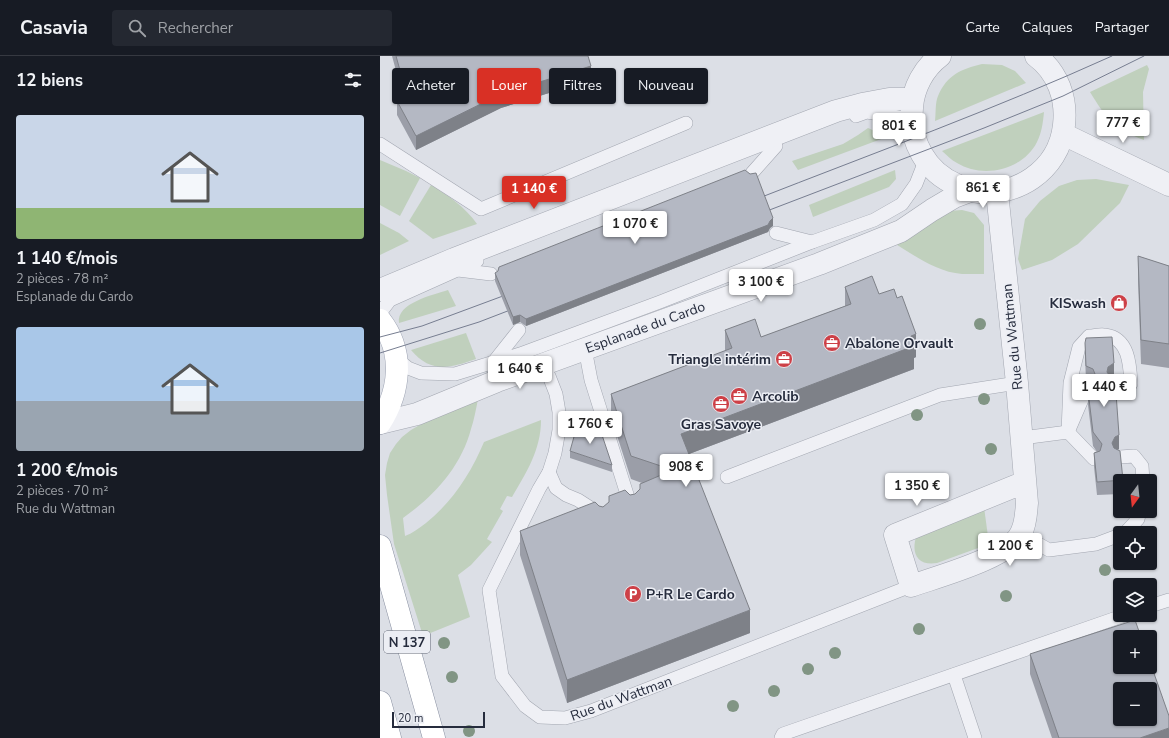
<!DOCTYPE html>
<html lang="fr">
<head>
<meta charset="utf-8">
<style>
  body { margin:0; font-family:"Nunito Sans",sans-serif; background:#242831; color:#f1f3f6; height:100vh; display:flex; flex-direction:column; font-size:15px; white-space:nowrap }
  * { box-sizing:border-box; margin:0 }
  p { font-size:13px; color:#9ea1a6 }
  .icon { flex:none; width:22px; height:22px; fill:none; stroke:currentColor; stroke-width:2; stroke-linecap:round; stroke-linejoin:round }
  .map { position:relative; flex:1; overflow:hidden }
  .sheet { display:flex; flex-direction:column; background:#171b24; width:380px }
  .sheet>* { flex:none }
  .top-card { position:absolute; left:12px; top:12px; width:380px; height:36px; display:flex; gap:8px }
  .needle { width:26px; rotate:195deg }
  .controls { position:absolute; left:733px; top:418px; display:grid; gap:8px }
  .controls a { display:grid; place-items:center; width:44px; height:44px; border-radius:4px; background:#171b24; box-shadow:0 1px 3px #0004; font-size:20px }
  .scale { position:absolute; left:12px; bottom:10px; width:93px; box-sizing:border-box; padding-left:4px; border:2px solid #262c3d; border-top:0; font-size:11px; line-height:14px; white-space:nowrap; color:#262c3d; -webkit-text-stroke:3px #eceef4; paint-order:stroke }
  .price { position:absolute; translate:-50% -34px; padding:0 9px; border-radius:4px; background:#fff; color:#222; font-size:13px; line-height:26px; filter:drop-shadow(0 1px 2px #0008) }
  .price::after { content:''; position:absolute; left:50%; top:24px; width:12px; height:9px; margin-left:-6px; background:inherit; clip-path:polygon(0 0,100% 0,50% 100%) }
  .price.current { background:#d93025; color:#fff }
  ul { padding:0; list-style:none }
  li { display:grid; align-content:center; gap:8px; height:212px; padding:0 16px }
  li span { display:grid; place-items:center; height:124px; border-radius:4px; color:#555 }
  li>.icon { margin-inline-start:auto }
  span .icon { width:72px; height:72px; fill:#fffc; stroke-width:1 }
  li b { font-size:17px }
  h2 { display:flex; justify-content:space-between; align-items:center; height:48px; padding:0 16px; font-size:17px }
  .pill { padding:0 14px; border-radius:4px; background:#171b24; box-shadow:0 1px 3px #0004; font-size:14px; line-height:36px }
  .pill.current { background:#d93025; color:#fff }
  header { display:flex; align-items:center; gap:24px; box-sizing:border-box; height:56px; padding:0 20px; background:#171b24; border-bottom:1px solid #363941 }
  header strong { font-size:19px }
  nav { display:flex; gap:22px; margin-inline-start:auto; font-size:14px }
  .search { width:280px; height:36px; background:#242831; display:flex; align-items:center; gap:10px; box-sizing:border-box; padding:0 14px; border-radius:4px; color:#9ea1a6; font-size:15px }
  main { display:flex; flex:1; min-height:0 }
  .map>svg:first-child { display:block }
</style>
</head>
<body>
<header>
<strong>Casavia</strong>
<div class="search"><svg class="icon" aria-label="search" viewBox="0 0 24 24"><circle cx="10" cy="10" r="6"/><path d="M15 15l6 6"/></svg>Rechercher</div>
<nav><a>Carte</a><a>Calques</a><a>Partager</a></nav>
</header>
<main>
<section class="sheet">
<h2>12 biens<svg class="icon" aria-label="filters" viewBox="0 0 24 24"><path d="M4 7h16M4 17h16"/><circle cx="9" cy="7" r="2"/><circle cx="15" cy="17" r="2"/></svg></h2>
<ul>
<li><span style="background:linear-gradient(#c9d6e8 75%,#8fb573 0)"><svg class="icon" aria-label="home" viewBox="0 0 24 24"><path d="M3 11l9-7 9 7M6 9v11h12V9"/></svg></span><div><b>1 140 €/mois</b><p>2 pièces · 78 m²</p><p>Esplanade du Cardo</p></div></li>
<li><span style="background:linear-gradient(#a9c7e8 60%,#9aa5b1 0)"><svg class="icon" aria-label="home" viewBox="0 0 24 24"><path d="M3 11l9-7 9 7M6 9v11h12V9"/></svg></span><div><b>1 200 €/mois</b><p>2 pièces · 70 m²</p><p>Rue du Wattman</p></div></li>
</ul>
</section>
<div class="map">
<svg width="789" height="682" viewBox="0 0 789 682">
  <rect width="100%" height="100%" fill="#dcdfe6"/>
  <g fill="#c0d0bd">
    <path d="M602,8l20,1 13,6 11,12 -91,38c1,-8 0,-18 3,-25 9,-21 23,-27 44,-32z"/>
    <path d="M767,9l2,4 -6,23 1,48c-30,-11 -38,-22 -54,-48z"/>
    <path d="M664,56c-1,10 -2,20 -7,30 -14,28 -54,37 -80,21 -6,-3 -10,-8 -15,-12z"/>
    <path d="M488,72l9,4 7,6 -86,32 -6,-9 51,-17 15,-9z"/>
    <path d="M0,104l26,11 14,7 -20,38 -20,-11z"/>
    <path d="M515,114l1,9 -7,8 -76,30 -4,-12z"/>
    <path d="M716,123l33,6 -9,18 -42,41 -26,16 -30,10 -4,-11 7,-40 15,-18 19,-15 18,-6z"/>
    <path d="M51,129c17,10 34,22 46,39l-44,15 -24,-18z"/>
    <path d="M582,154l12,3 10,12v49c-7,0 -15,0 -22,0 -25,-2 -47,-18 -68,-31l55,-32z"/>
    <path d="M0,167l19,10 10,8 -29,14z"/>
    <path d="M68,234l8,16 -57,17c-3,-20 34,-28 49,-33z"/>
    <path d="M86,277l10,26c-26,9 -45,15 -65,-9z"/>
    <path d="M98,343c-2,10 -4,21 -7,30 -10,38 -37,67 -68,89l2,18c8,-3 14,-8 21,-13 27,-22 45,-50 58,-81l57,-22c0,30 -15,53 -29,77l-5,-1 -7,13 3,2 -16,28 5,3 -21,23 -13,10 12,42 -47,19 -29,-92 -7,-49 -2,-20 2,-12 3,-10 6,-9 6,-7 9,-7 12,-7z"/>
    <path d="M604,451l5,37 -52,19c-19,3 -26,-9 -21,-26z"/>
  </g>
  <g fill="none" stroke-linecap="round" stroke-linejoin="round">
    <g stroke="#a2a6b0" stroke-width="14">
      <g id="service">
        <path d="M476,60l11,-4 44,7"/>
        <path d="M0,88l101,65 205,-86"/>
        <path d="M372,117l24,-27"/>
        <path d="M396,177l36,9"/>
        <path d="M78,214l33,4"/>
        <path d="M0,257l10,-13 87,-39"/>
        <path d="M203,294l4,9 4,21 40,127"/>
        <path d="M17,303l11,9 13,5 34,1 65,-20 140,-52 152,-60 62,-22 28,-16 14,-20 9,-23"/>
        <path d="M112,308l27,-34"/>
        <path d="M152,312l17,8 7,18 3,18v18l-4,23 -6,19 -10,17 -50,101 13,86 23,30 15,11 25,1 26,-7 320,-125"/>
        <path d="M707,332l-19,44 2,-49 9,-36 10,-11c5,0 11,-2 16,-1 24,3 25,30 26,49l-16,1"/>
        <path d="M642,382l46,-6 26,27"/>
        <path d="M740,401l14,-1 8,10 1,15"/>
        <path d="M169,416l7,16 10,7 12,5 14,9 7,9"/>
        <path d="M347,421l213,-82 77,-12"/>
        <path d="M745,477l13,-14 2,-8"/>
        <path d="M641,478l28,16 47,-6 24,-9"/>
        <path d="M770,550l19,-6"/>
        <path d="M574,619l21,63"/>
        <path d="M401,682l2,-4 342,-119"/>
      </g>
    </g>
    <g stroke="#a2a6b0" stroke-width="23">
      <g id="minor">
        <path d="M560,0c-16,12 -27,32 -28,52 -3,33 14,64 45,77 5,2 10,5 14,6 44,8 88,-20 93,-66 3,-26 -6,-53 -28,-69"/>
        <path d="M683,78l106,51"/>
        <path d="M617,136l20,191 10,120c-1,10 -1,21 -6,30 -10,24 -85,44 -110,53l-16,-51 130,-53"/>
        <path d="M0,234l74,-31 382,-148 26,-7 27,-5h23"/>
        <path d="M0,367l37,-9 80,-33 322,-117 82,-33 31,-21 22,-13 16,-6"/>
      </g>
    </g>
    <g stroke="#9ca2b2" stroke-width="23">
      <path id="primary" d="M0,264c25,32 20,71 0,103"/>
    </g>
    <g stroke="#848b9d" stroke-width="23">
      <g id="trunk">
        <path d="M0,490l54,192"/>
        <path d="M0,646l10,36"/>
      </g>
    </g>
    <use href="#service" stroke="#eff0f5" stroke-width="13"/>
    <use href="#minor" stroke="#eff0f5" stroke-width="22"/>
    <use href="#primary" stroke="#fff" stroke-width="22"/>
    <use href="#trunk" stroke="#fff" stroke-width="22"/>
    <g stroke="#767d90" stroke-width="1">
      <path d="M374,144c120,-47 241,-91 358,-144"/>
      <path d="M379,158l225,-86 79,-32 81,-40"/>
      <path d="M0,281l42,-11 89,-33"/>
      <path d="M0,297l99,-31 39,-15"/>
    </g>
  </g>
  <g fill="#819584">
    <circle cx="600" cy="268" r="6"/>
    <circle cx="604" cy="343" r="6"/>
    <circle cx="537" cy="359" r="6"/>
    <circle cx="611" cy="393" r="6"/>
    <circle cx="725" cy="514" r="6"/>
    <circle cx="626" cy="540" r="6"/>
    <circle cx="539" cy="573" r="6"/>
    <circle cx="64" cy="587" r="6"/>
    <circle cx="455" cy="597" r="6"/>
    <circle cx="428" cy="613" r="6"/>
    <circle cx="72" cy="621" r="6"/>
    <circle cx="394" cy="635" r="6"/>
    <circle cx="353" cy="650" r="6"/>
    <circle cx="89" cy="675" r="6"/>
  </g>
  <g fill="#9b9ea8">
    <path d="M12,0h196l3,24 -90,28 -85,42 -19,-35v-14l7,-1z"/>
    <path d="M393,170l-3,2 -2,4 -242,94 -6,-4 -7,3 -18,-44v-8z"/>
    <path d="M758,200l31,10v102l-28,-4 -3,-84z"/>
    <path d="M465,231l34,7 37,63 -2,1v11l-225,85 61,179 -183,70 -47,-148v-24l79,-25 4,1 27,-12 5,-1 5,-5 2,-6 -11,-4 -20,-62v-23l114,-43v-21l36,7 84,-31z"/>
    <path d="M705,287l29,34 -2,1 7,71 -2,1 6,30v1h-3v13l-23,1 -3,-28v-14l3,-1 -4,-6 -5,-41v-14l4,-9 -6,-2 -1,-23z"/>
    <path d="M190,395l42,14v7l-42,-14z"/>
    <path d="M650,598l139,84h-117l-22,-64z"/>
  </g>
  <g fill="#7e8188">
    <path d="M211,10v14l-90,28 -85,42v-14l85,-42z"/>
    <path d="M393,162v8l-3,2 -2,4 -242,94v-7l244,-98z"/>
    <path d="M140,259v7l-7,3v-8z"/>
    <path d="M536,278v23l-2,1v11l-233,88v-23z"/>
    <path d="M734,307v14l-6,4 -1,-9 1,-5z"/>
    <path d="M739,379v14l-4,2 -3,6v-14l3,-6z"/>
    <path d="M370,554v23l-183,70v-23z"/>
    <path d="M789,672v10h-29z"/>
  </g>
  <g fill="#b4b8c3" stroke="#7e8188" fill-rule="evenodd">
    <path d="M16,0h192l3,10 -90,28 -85,42 -19,-35 11,-2z"/>
    <path d="M365,114l5,4 6,-1 17,45 -3,3 -2,4 -242,94 -6,-4 -7,2 -18,-44 3,-2 1,-4z"/>
    <path d="M758,200l31,10v78l-28,-4z"/>
    <path d="M492,220l7,18 15,-5 3,9 5,-2 14,38 -5,2 3,10 -233,88 69,176 -183,70 -47,-149 75,-29 4,4 4,1 6,-5v-6l16,-6 5,5 5,-1 5,-5v-5l33,-14 -42,-14 -20,-62 121,-46 -7,-18 30,-11 6,18 90,-33 -6,-17z"/>
    <path d="M732,281l2,26 -6,4 -1,5 4,6 4,1 4,56 -4,2 -3,6 2,5 6,3 3,29 -26,2 -3,-29 6,-2 2,-7 -9,-12 -5,-41 7,-17 -2,-5 -7,-3 -1,-23 1,-5z"/>
    <path d="M197,370l25,9 10,30 -42,-14z"/>
    <path d="M755,564l6,17h-21v30h30v-5l19,54v12l-29,10h-81l-29,-84zM740,633h30v30h-30z"/>
  </g>
  <defs>
    <g id="shop-disc" transform="scale(0.9)"><circle r="9.5" fill="#cd4047" stroke="#eceef4"/><path d="M-5-2.5h2.3a2.7 3.5 0 0 1 5.4 0H5L5.5 6h-11ZM-1.5-2.5h3a1.5 2.3 0 0 0-3 0Z" fill="#fff"/></g>
    <g id="office-disc" transform="scale(0.9)"><circle r="9.5" fill="#cd4047" stroke="#eceef4"/><path d="M-6-3h4V-5.5h4V-3h4V5H-6ZM-1-4.5V-3h2v-1.5ZM-6 0V1H6V0Z" fill="#fff"/></g>
    <g id="parking-disc" transform="scale(0.9)"><circle r="9.5" fill="#cd4047" stroke="#eceef4"/><path d="M-3.5-5.5H1a3.5 3.5 0 0 1 0 7H-1V5.5H-3.5ZM-1-3.4V-.6H.8a1.4 1.4 0 0 0 0-2.8Z" fill="#fff"/></g>
  </defs>
  <g fill-rule="evenodd">
    <use href="#shop-disc" x="739" y="247"/>
    <use href="#office-disc" x="452" y="287"/>
    <use href="#office-disc" x="404" y="303"/>
    <use href="#office-disc" x="359" y="340"/>
    <use href="#office-disc" x="341" y="348"/>
    <use href="#parking-disc" x="253" y="538"/>
  </g>
  <g text-anchor="middle" stroke-width="3" stroke-linejoin="round" paint-order="stroke">
    <rect fill="#eceef4" stroke="#616674" stroke-width="1" x="4" y="575" width="46" height="22" rx="3"/>
    <g font-size="13" font-weight="bold" fill="#262c3d">
      <text x="27" y="591">N 137</text>
    </g>
    <g font-size="14" font-weight="bold" fill="#262c3d" stroke="#eceef4" text-anchor="start">
      <text x="726" y="252" text-anchor="end">KISwash</text>
      <text x="465" y="292">Abalone Orvault</text>
      <text x="391" y="308" text-anchor="end">Triangle intérim</text>
      <text x="372" y="345">Arcolib</text>
      <text x="341" y="373" text-anchor="middle">Gras Savoye</text>
      <text x="266" y="543">P+R Le Cardo</text>
    </g>
    <g font-size="14" fill="#262c3d" stroke="#eceef4">
      <text transform="translate(265 271) rotate(-20)" y="5">Esplanade du Cardo</text>
      <text transform="translate(632 281) rotate(-96)" y="5">Rue du Wattman</text>
      <text transform="translate(241 642) rotate(-20)" y="5">Rue du Wattman</text>
    </g>
  </g>
</svg>
<div class="controls">
<a><svg class="needle" viewBox="-14 -14 28 28"><path d="M0-13l5 13h-10z" fill="#e53935"/><path d="M0 13l5-13h-10z" fill="#9ea1a6"/></svg></a>
<a><svg class="icon" aria-label="locate" viewBox="0 0 24 24"><circle cx="12" cy="12" r="6"/><path d="M12 2v4M12 18v4M2 12h4M18 12h4"/></svg></a>
<a><svg class="icon" aria-label="layers" viewBox="0 0 24 24"><path d="M12 4l9 5-9 5-9-5zM3 14l9 5 9-5"/></svg></a>
<a>+</a>
<a>−</a>
</div>
<div class="scale">20 m</div>
<b class="price" style="left:743px;top:88px">777 €</b>
<b class="price" style="left:519px;top:91px">801 €</b>
<b class="price" style="left:603px;top:153px">861 €</b>
<b class="price current" style="left:154px;top:154px">1 140 €</b>
<b class="price" style="left:255px;top:189px">1 070 €</b>
<b class="price" style="left:381px;top:247px">3 100 €</b>
<b class="price" style="left:140px;top:334px">1 640 €</b>
<b class="price" style="left:724px;top:352px">1 440 €</b>
<b class="price" style="left:210px;top:389px">1 760 €</b>
<b class="price" style="left:306px;top:432px">908 €</b>
<b class="price" style="left:537px;top:451px">1 350 €</b>
<b class="price" style="left:630px;top:511px">1 200 €</b>
<div class="top-card">
<a class="pill">Acheter</a>
<a class="pill current">Louer</a>
<a class="pill">Filtres</a>
<a class="pill">Nouveau</a>
</div>
</div>
</main>
</body>
</html>
